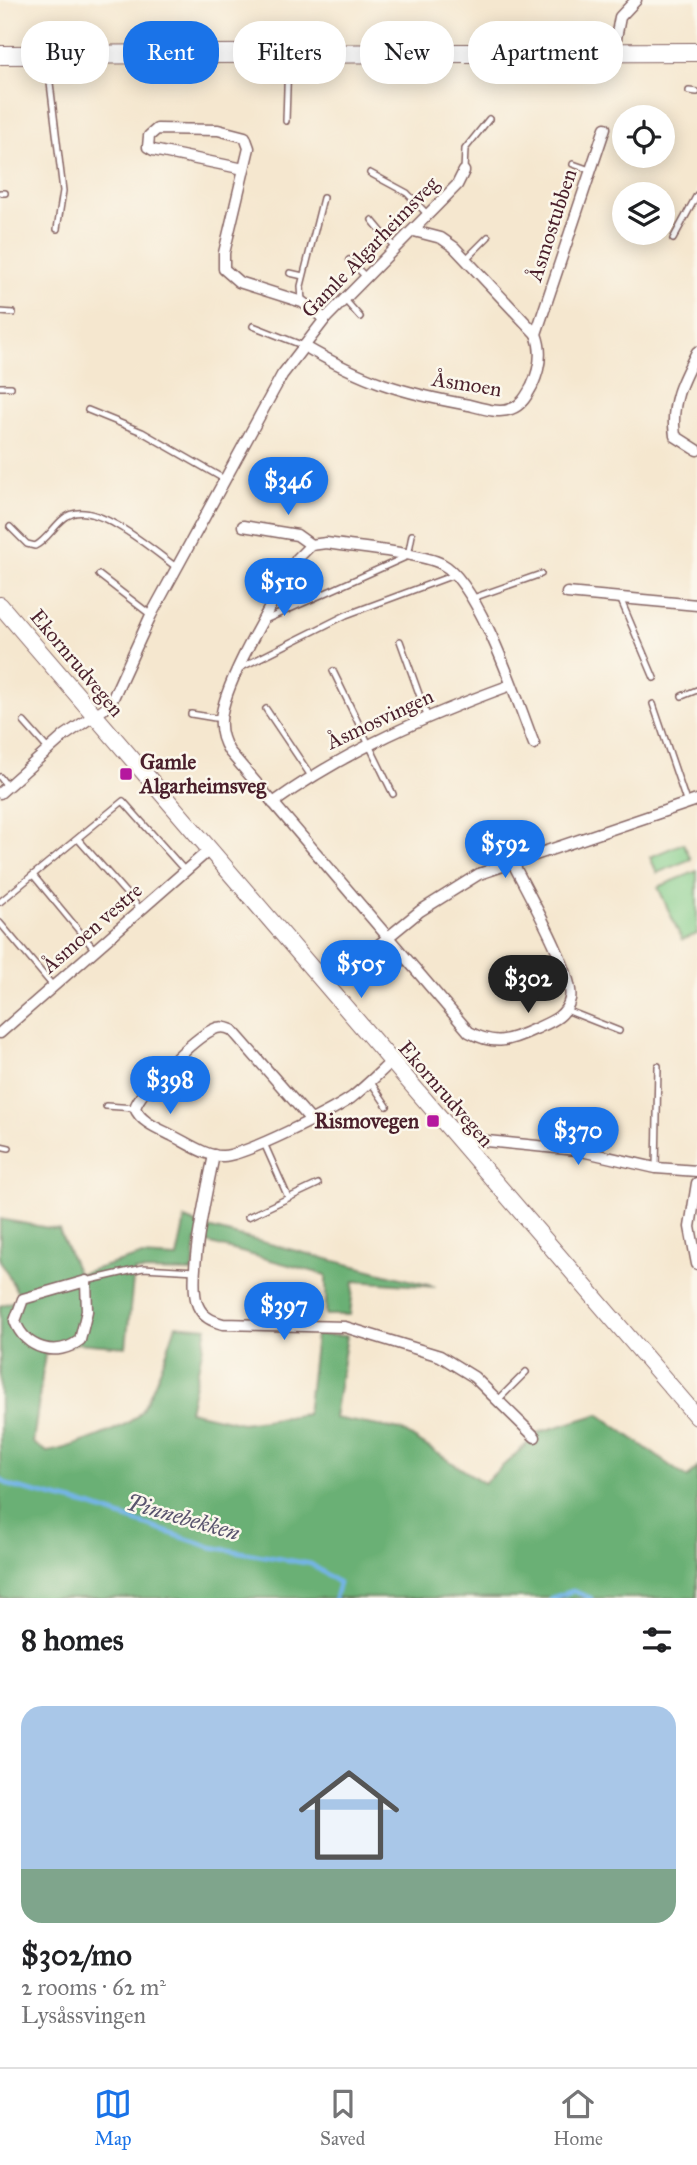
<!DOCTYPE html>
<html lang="en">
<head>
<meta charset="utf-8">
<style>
  body { margin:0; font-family:"IM FELL Great Primer",serif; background:#f6f6f6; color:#202124; height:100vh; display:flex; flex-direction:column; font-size:26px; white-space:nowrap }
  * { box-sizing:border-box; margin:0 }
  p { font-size:23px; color:#757577 }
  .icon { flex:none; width:38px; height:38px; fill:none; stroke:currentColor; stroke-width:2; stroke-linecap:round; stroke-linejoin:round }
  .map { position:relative; height:1598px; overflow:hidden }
  .panel { display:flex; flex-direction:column; background:#fff; flex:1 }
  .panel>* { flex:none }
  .top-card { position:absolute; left:21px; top:21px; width:656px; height:63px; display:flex; gap:14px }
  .fabs { position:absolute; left:612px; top:105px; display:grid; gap:14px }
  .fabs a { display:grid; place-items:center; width:63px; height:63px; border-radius:50%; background:#fff; box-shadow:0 4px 18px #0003; font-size:35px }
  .price { position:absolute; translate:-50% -60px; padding:0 16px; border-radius:24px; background:#1a73e8; color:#fff; font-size:23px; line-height:46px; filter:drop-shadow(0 2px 4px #0008) }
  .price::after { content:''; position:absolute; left:50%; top:42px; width:21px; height:16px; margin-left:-10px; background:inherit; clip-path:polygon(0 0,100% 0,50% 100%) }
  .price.active { background:#222; color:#fff }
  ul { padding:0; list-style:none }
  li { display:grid; align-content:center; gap:14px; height:371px; padding:0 21px }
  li+li { border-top:2px solid #e0e0e0 }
  li span { display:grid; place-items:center; height:217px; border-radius:21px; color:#555 }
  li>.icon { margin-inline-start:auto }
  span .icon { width:126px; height:126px; fill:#fffc; stroke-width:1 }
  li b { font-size:30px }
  h2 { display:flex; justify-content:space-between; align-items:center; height:84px; padding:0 21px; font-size:30px }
  .chip { padding:0 24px; border-radius:28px; background:#fff; box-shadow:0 4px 18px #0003; font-size:24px; line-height:63px }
  .chip.active { background:#1a73e8; color:#fff }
  .tab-bar { display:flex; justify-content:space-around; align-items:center; height:98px; border-top:2px solid #e0e0e0; background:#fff; font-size:19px; color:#757577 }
  .tab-bar a { display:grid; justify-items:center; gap:4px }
  .tab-bar .active { color:#1a73e8 }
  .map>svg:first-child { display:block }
</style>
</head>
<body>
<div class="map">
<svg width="697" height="1598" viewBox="0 0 697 1598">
  <rect width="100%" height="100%" fill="#fbf7ec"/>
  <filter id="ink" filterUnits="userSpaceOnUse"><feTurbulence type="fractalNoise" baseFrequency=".0143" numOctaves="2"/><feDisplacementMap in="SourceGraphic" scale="14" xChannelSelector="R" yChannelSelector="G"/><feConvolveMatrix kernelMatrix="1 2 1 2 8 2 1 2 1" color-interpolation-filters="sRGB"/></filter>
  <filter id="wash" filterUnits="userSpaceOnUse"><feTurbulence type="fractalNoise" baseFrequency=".00686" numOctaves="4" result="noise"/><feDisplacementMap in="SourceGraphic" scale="28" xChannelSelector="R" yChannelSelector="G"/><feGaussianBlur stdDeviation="1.57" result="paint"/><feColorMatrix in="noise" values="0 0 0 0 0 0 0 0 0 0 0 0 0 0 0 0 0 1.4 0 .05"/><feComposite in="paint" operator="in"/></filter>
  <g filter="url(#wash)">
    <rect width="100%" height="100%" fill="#f5e7cf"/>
    <g fill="#83cc89" stroke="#66765a" stroke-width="2">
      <path d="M683,843l8,16 -34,14 -7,-16z"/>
      <path d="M697,871v63l-15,6 -24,-53z"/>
    </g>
    <path fill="#6ab075" stroke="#5a6850" stroke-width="2" d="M0,1219l59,11 19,44 62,-18 37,2 8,-39 19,8 232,60 -82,-6 -4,34h-24v-40l-130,-35 -3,32 -59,-1 -8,76 -49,-4 -32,11 -12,89 14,9c19,-3 78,-23 91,-37 12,-13 32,-71 38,-90l31,3 -18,83 53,12 65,-9 9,-79 31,1 -13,82 67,12 83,53 56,-51 59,-18 88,64 10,-10v130h-697v-292l21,-7 -21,-39z"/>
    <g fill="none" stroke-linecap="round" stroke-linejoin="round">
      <g stroke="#75b5e9" stroke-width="4.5">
        <path d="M0,1480l13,7 77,19 121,41 100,17 28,19 -4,15"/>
        <path d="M551,1598l22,-7 18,7"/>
      </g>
    </g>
  </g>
  <g filter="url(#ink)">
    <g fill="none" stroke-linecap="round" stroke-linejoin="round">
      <g stroke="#866564" stroke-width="8">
        <g id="service">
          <path d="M47,58l16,133 -6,38"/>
          <path d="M689,91l8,1"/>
          <path d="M286,121l2,-63"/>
          <path d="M573,164l17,6"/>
          <path d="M464,171l1,-22 24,-30"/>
          <path d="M370,173l37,20 21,22"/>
          <path d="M0,193h5"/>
          <path d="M372,220l24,29"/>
          <path d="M673,239l24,-44"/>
          <path d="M467,258l21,-21"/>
          <path d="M349,260l18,18"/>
          <path d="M290,273l13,3"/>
          <path d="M345,300l15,17"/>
          <path d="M302,302l-1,-16 22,-88"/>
          <path d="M0,312l13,1"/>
          <path d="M253,326l51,20"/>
          <path d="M0,387h11"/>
          <path d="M88,410l54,22 82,47"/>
          <path d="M10,527l17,17 8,2c14,-7 23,-28 37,-32 28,-10 82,37 104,53"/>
          <path d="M255,574l27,12"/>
          <path d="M99,575l52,40"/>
          <path d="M473,598l68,-24"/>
          <path d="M620,598l34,80"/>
          <path d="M265,620l143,-64 4,-21"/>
          <path d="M400,641l27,75"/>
          <path d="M240,668l106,-53 108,-40"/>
          <path d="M333,671l60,123"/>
          <path d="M682,696l15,-6"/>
          <path d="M653,704l34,100"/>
          <path d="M266,709l45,67"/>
          <path d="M191,714l30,5"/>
          <path d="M24,722l24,27"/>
          <path d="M0,777l7,9"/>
          <path d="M78,839l62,70"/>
          <path d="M33,875l62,75"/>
          <path d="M0,902l123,-101 63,71"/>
          <path d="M0,923l53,63"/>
          <path d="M566,1010l53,21"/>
          <path d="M370,1081l17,25"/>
          <path d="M106,1106l29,2"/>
          <path d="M263,1141l25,56"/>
          <path d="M0,1146l9,2"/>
          <path d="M656,1168l2,-102"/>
          <path d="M248,1217l70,-33"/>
          <path d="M86,1281l57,-13 53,3"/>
          <path d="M499,1399l27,-27"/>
        </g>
      </g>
      <g stroke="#866564" stroke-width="13">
        <g id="minor">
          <path d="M613,54l7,-37 16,-17"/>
          <path d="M244,169l-91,-19 -5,-3 1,-11 8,-7 61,1 27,7 4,11 -25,105v16l15,13 63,20 23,17"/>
          <path d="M536,334l69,-206"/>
          <path d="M304,346c60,35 97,47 165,59 12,3 30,9 42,4 11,-4 16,-14 21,-23 8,-17 11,-34 4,-52l-82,-87 -13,-9 -27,-7"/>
          <path d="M697,352c-15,29 -27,51 -22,84l22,14"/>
          <path d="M243,526l54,9 14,10"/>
          <path d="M567,593l130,12"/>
          <path d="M0,793l64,-57 41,-28 8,-10 38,-83 131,-240 43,-56 132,-134 7,-14"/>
          <path d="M273,803c74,-53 153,-87 238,-118"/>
          <path d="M512,861c12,25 64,115 58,138 -4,18 -20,23 -35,30 -26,12 -40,17 -66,3l-240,-281c-6,-10 -9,-19 -8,-31 2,-38 56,-124 76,-161l14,-14 15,-2c26,4 96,10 116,21 37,19 76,139 92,180"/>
          <path d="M326,988l94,-77 59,-37 218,-74"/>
          <path d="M0,1033l208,-182"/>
          <path d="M310,1119l-78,-89c-7,-3 -12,-4 -20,0 -18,9 -72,60 -77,78 6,15 25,21 38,28 14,7 34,21 50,20 23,-1 107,-44 128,-58 14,-11 27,-24 40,-36"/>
          <path d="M456,1138l121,12 79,18 41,3"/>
          <path d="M214,1155c-6,31 -28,124 -16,151 5,11 14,15 25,18l122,3 95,29 34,21 61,60"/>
          <path d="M697,1183l-7,44 7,37"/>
          <path d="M86,1281l1,30 -7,29c-23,18 -55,9 -65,-19l8,-22z"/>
        </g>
      </g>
      <g stroke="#866564" stroke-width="18">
        <path id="secondary" d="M0,605l697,812"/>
      </g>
      <g stroke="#866564" stroke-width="20">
        <path id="primary" d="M0,55l697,-3"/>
      </g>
      <use href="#service" stroke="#fff" stroke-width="5"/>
      <use href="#minor" stroke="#fff" stroke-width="10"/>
      <use href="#secondary" stroke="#fff" stroke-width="16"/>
      <use href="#primary" stroke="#fff" stroke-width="18"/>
    </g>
  </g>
  <g fill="#b5179e" stroke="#fbf7ec" stroke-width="2.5">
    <rect x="119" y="767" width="14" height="14" rx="3.5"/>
    <rect x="426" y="1114" width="14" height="14" rx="3.5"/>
  </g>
  <g text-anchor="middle" stroke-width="5" stroke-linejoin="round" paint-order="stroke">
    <g font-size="21" fill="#4a1f2b" stroke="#fbf7ec">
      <text transform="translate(552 225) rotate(-72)" y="7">Åsmostubben</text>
      <text transform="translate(370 247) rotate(-46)" y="7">Gamle Algarheimsveg</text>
      <text transform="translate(467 384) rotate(9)" y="7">Åsmoen</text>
      <text transform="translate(77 663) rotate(50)" y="7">Ekornrudvegen</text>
      <text transform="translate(380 719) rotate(-25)" y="7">Åsmosvingen</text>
      <text transform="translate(92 928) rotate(-41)" y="7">Åsmoen vestre</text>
      <text transform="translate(446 1094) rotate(49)" y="7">Ekornrudvegen</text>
    </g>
    <g font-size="21" font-weight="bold" fill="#4a1f2b" stroke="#fbf7ec" text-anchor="start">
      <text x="140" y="769">Gamle<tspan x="140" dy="24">Algarheimsveg</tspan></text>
      <text x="419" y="1128" text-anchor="end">Rismovegen</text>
    </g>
    <g font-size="23" font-style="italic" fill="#59546e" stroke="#fbf7ec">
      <text transform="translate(183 1517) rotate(16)" y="8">Pinnebekken</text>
    </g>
  </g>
</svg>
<div class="fabs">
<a><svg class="icon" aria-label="locate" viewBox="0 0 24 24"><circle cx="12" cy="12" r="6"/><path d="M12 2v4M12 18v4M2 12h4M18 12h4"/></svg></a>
<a><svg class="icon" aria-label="layers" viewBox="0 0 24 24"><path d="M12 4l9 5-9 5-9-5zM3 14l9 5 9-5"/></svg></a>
</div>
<b class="price" style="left:288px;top:517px">$346</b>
<b class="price" style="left:284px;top:618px">$510</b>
<b class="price" style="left:505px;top:880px">$592</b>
<b class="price" style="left:361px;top:1000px">$505</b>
<b class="price active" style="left:528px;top:1015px">$302</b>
<b class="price" style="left:170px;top:1116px">$398</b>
<b class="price" style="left:578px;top:1167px">$370</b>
<b class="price" style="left:284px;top:1342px">$397</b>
<div class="top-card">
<a class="chip">Buy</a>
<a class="chip active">Rent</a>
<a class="chip">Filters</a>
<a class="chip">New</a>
<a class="chip">Apartment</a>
</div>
</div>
<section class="panel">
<h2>8 homes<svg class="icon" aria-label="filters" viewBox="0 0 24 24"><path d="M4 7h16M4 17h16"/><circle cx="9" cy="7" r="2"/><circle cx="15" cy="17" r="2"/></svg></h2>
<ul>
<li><span style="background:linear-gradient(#a9c7e8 75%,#7fa58c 0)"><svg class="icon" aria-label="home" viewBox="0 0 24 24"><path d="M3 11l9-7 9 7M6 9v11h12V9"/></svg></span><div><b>$302/mo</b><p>2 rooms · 62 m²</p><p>Lysåssvingen</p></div></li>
</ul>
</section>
<nav class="tab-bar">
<a class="active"><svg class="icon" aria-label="map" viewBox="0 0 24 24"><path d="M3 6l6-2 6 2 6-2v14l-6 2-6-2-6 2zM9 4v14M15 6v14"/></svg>Map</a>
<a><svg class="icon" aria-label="saved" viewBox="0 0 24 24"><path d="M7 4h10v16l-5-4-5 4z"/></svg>Saved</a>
<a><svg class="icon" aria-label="home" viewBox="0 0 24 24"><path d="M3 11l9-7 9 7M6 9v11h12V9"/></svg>Home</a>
</nav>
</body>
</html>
